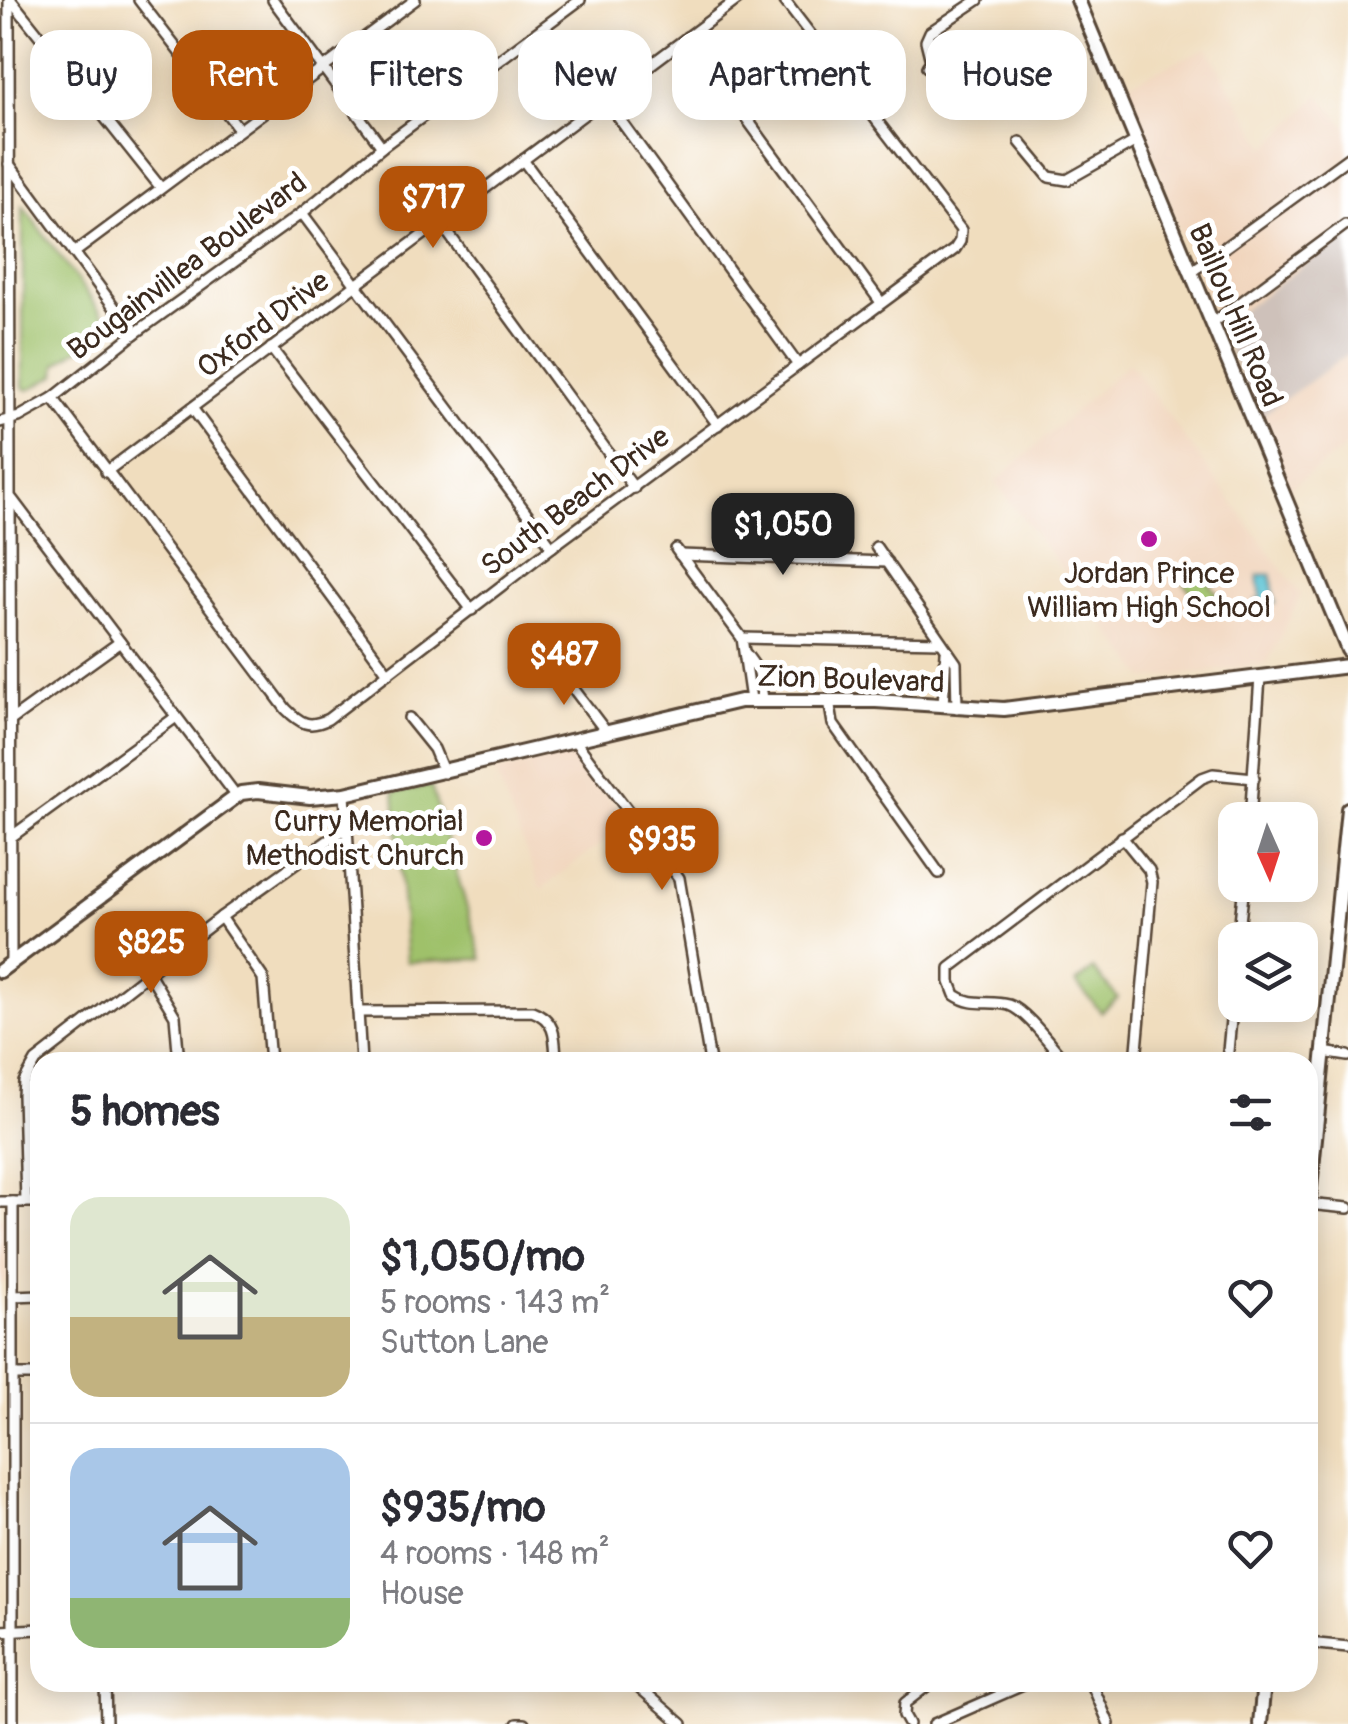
<!DOCTYPE html>
<html lang="en">
<head>
<meta charset="utf-8">
<style>
  body { margin:0; font-family:Pangolin,sans-serif; background:#f7f7f7; color:#2b2b33; height:100vh; display:flex; flex-direction:column; font-size:38px; white-space:nowrap }
  * { box-sizing:border-box; margin:0 }
  p { font-size:32px; color:#7c7c81 }
  .icon { flex:none; width:55px; height:55px; fill:none; stroke:currentColor; stroke-width:2; stroke-linecap:round; stroke-linejoin:round }
  .map { position:relative; flex:1; overflow:hidden }
  .drawer { position:absolute; left:30px; top:1052px; width:1288px; height:640px; display:flex; flex-direction:column; background:#fff; border-radius:30px; box-shadow:0 5px 25px #0003 }
  .drawer>* { flex:none }
  .hud { position:absolute; left:30px; top:30px; width:1290px; height:90px; display:flex; gap:20px }
  .needle { width:65px; rotate:177deg }
  .buttons { position:absolute; left:1218px; top:802px; display:grid; gap:20px }
  .buttons a { display:grid; place-items:center; width:100px; height:100px; border-radius:20px; background:#fff; box-shadow:0 5px 25px #0003; font-size:50px }
  .price { position:absolute; translate:-50% -85px; padding:0 22px; border-radius:20px; background:#b45309; color:#fff; font-size:32px; line-height:65px; filter:drop-shadow(0 2px 5px #0008) }
  .price::after { content:''; position:absolute; left:50%; top:60px; width:30px; height:22px; margin-left:-15px; background:inherit; clip-path:polygon(0 0,100% 0,50% 100%) }
  .price.current { background:#222; color:#fff }
  ul { padding:0; list-style:none }
  li { display:flex; align-items:center; gap:30px; height:250px; padding:0 40px }
  li+li { border-top:2px solid #e1e1e2 }
  li span { display:grid; place-items:center; flex:none; width:280px; height:200px; border-radius:30px; color:#555 }
  li>.icon { margin-inline-start:auto }
  span .icon { width:120px; height:120px; fill:#fffc; stroke-width:1 }
  li b { font-size:42px }
  h2 { display:flex; justify-content:space-between; align-items:center; height:120px; padding:0 40px; font-size:42px }
  .pill { padding:0 35px; border-radius:30px; background:#fff; box-shadow:0 5px 25px #0003; font-size:35px; line-height:90px }
  .pill.current { background:#b45309; color:#fff }
  .map>svg:first-child { display:block }
</style>
</head>
<body>
<div class="map">
<svg width="1348" height="1724" viewBox="0 0 1348 1724">
  <rect width="100%" height="100%" fill="#fff"/>
  <filter id="ink" filterUnits="userSpaceOnUse"><feTurbulence type="fractalNoise" baseFrequency=".01" numOctaves="2"/><feDisplacementMap in="SourceGraphic" scale="20" xChannelSelector="R" yChannelSelector="G"/><feConvolveMatrix kernelMatrix="1 2 1 2 8 2 1 2 1" color-interpolation-filters="sRGB"/></filter>
  <filter id="wash" filterUnits="userSpaceOnUse"><feTurbulence type="fractalNoise" baseFrequency=".0048" numOctaves="4" result="noise"/><feDisplacementMap in="SourceGraphic" scale="40" xChannelSelector="R" yChannelSelector="G"/><feGaussianBlur stdDeviation="2.25" result="paint"/><feColorMatrix in="noise" values="0 0 0 0 0 0 0 0 0 0 0 0 0 0 0 0 0 1.4 0 .05"/><feComposite in="paint" operator="in"/></filter>
  <g filter="url(#wash)">
    <rect width="100%" height="100%" fill="#f0ddbe"/>
    <g fill="#f1d5bd">
      <path d="M1207,48l60,99 52,-52 29,34v104l-129,93 -39,-93 -53,-149z"/>
      <path d="M1348,355v91l-61,45 -30,-72z"/>
      <path d="M1129,363l172,232 -34,69 -121,15 -151,-197z"/>
      <path d="M573,751l55,71 -87,67 -46,-117z"/>
      <path d="M8,1216l1,66h-9v-65z"/>
    </g>
    <path fill="#cec1ba" d="M1348,233v121l-91,65 -38,-92z"/>
    <g fill="#9fc16a" stroke="#6d7644" stroke-width="2.5">
      <path d="M23,206l88,120 -54,38 -1,11 -28,15 -5,-3z"/>
      <path d="M1199,569l24,33 -16,11 -24,-32z"/>
      <path d="M431,786l51,173 -75,3 -13,-170z"/>
      <path d="M1093,969l25,29 -17,14 -25,-29z"/>
    </g>
    <path fill="#57c1d3" stroke="#497678" stroke-width="2.5" d="M1271,574l4,29 -18,2 -1,-5 5,-1 -3,-24z"/>
  </g>
  <g filter="url(#ink)">
    <g fill="none" stroke-linecap="round" stroke-linejoin="round">
      <g stroke="#564536" stroke-width="14">
        <g id="minor">
          <path d="M9,0l2,962"/>
          <path d="M11,0l150,188"/>
          <path d="M139,0l100,129"/>
          <path d="M273,0l109,147"/>
          <path d="M687,37l193,264"/>
          <path d="M927,67l4,-6 -5,-20 4,-9 48,-32"/>
          <path d="M605,99l193,266"/>
          <path d="M1020,142l29,35 18,3 69,-39"/>
          <path d="M523,160l195,265"/>
          <path d="M9,164l125,170"/>
          <path d="M302,213l250,334"/>
          <path d="M440,222l194,266"/>
          <path d="M74,253l341,-253"/>
          <path d="M1191,272l157,-114"/>
          <path d="M1213,323l132,-98"/>
          <path d="M271,348l201,262"/>
          <path d="M53,398l233,311c14,14 23,20 42,10l224,-172 403,-298 5,-8 1,-11 -177,-230"/>
          <path d="M192,408l196,265"/>
          <path d="M0,422l19,-5 34,-19 81,-64 168,-121 80,-66 198,-147"/>
          <path d="M106,472l631,-472"/>
          <path d="M12,499l223,295"/>
          <path d="M876,547l80,116 1,45"/>
          <path d="M676,549l66,89 9,62"/>
          <path d="M680,555l207,7"/>
          <path d="M742,638l199,4"/>
          <path d="M746,654l13,18 4,27"/>
          <path d="M551,659l56,74"/>
          <path d="M829,700l4,24 106,149"/>
          <path d="M943,706l3,-54"/>
          <path d="M409,718l25,31 10,24"/>
          <path d="M10,721l110,-79"/>
          <path d="M575,741l104,137 31,184"/>
          <path d="M345,794l16,268"/>
          <path d="M1250,820l10,-143"/>
          <path d="M11,837l165,-120"/>
          <path d="M1122,837l27,33 3,12 -15,168 -4,12"/>
          <path d="M221,917l42,61 7,84"/>
          <path d="M1238,940l6,-55"/>
          <path d="M149,973l26,43 4,46"/>
          <path d="M358,1012l174,-1c25,9 23,29 24,51"/>
          <path d="M1323,1052l25,4"/>
          <path d="M1066,1062c-13,-14 -39,-51 -57,-57 -20,-6 -35,3 -54,-10l-5,-13v-14l252,-190 11,-4 41,4"/>
          <path d="M1227,1062l8,-85"/>
          <path d="M24,1110h16"/>
          <path d="M0,1202h40"/>
          <path d="M13,1202v522"/>
          <path d="M26,1202l-3,-107 1,-13 12,-21 185,-144 126,-90"/>
          <path d="M1308,1204l40,4"/>
          <path d="M13,1296l27,-1"/>
          <path d="M13,1375h27"/>
          <path d="M0,1631l40,-2"/>
          <path d="M1308,1643l40,4"/>
          <path d="M105,1682l1,42"/>
          <path d="M633,1682l49,42"/>
          <path d="M1091,1682l18,42"/>
          <path d="M517,1724h7"/>
          <path d="M909,1724l-5,-9 1,-12 27,-21"/>
          <path d="M934,1724l96,-42"/>
        </g>
      </g>
      <g stroke="#564536" stroke-width="18">
        <g id="secondary">
          <path d="M1078,0l270,650"/>
          <path d="M0,971l241,-178 17,-2 52,6 35,-3 395,-93h136l128,8 344,-43"/>
          <path d="M1308,1208l40,-399"/>
          <path d="M1260,1724l4,-42"/>
        </g>
      </g>
      <use href="#minor" stroke="#fff" stroke-width="9"/>
      <use href="#secondary" stroke="#fff" stroke-width="12"/>
    </g>
  </g>
  <g fill="#b5179e" stroke="#fff" stroke-width="4">
    <circle cx="1149" cy="539" r="10"/>
    <circle cx="484" cy="838" r="10"/>
  </g>
  <g text-anchor="middle" stroke-width="10" stroke-linejoin="round" paint-order="stroke">
    <g font-size="30" fill="#3b2a1e" stroke="#fff">
      <text transform="translate(187 266) rotate(-37)" y="10">Bougainvillea Boulevard</text>
      <text transform="translate(1236 315) rotate(67)" y="10">Baillou Hill Road</text>
      <text transform="translate(263 324) rotate(-37)" y="10">Oxford Drive</text>
      <text transform="translate(575 501) rotate(-37)" y="10">South Beach Drive</text>
      <text transform="translate(851 679) rotate(2)" y="10">Zion Boulevard</text>
    </g>
    <g font-size="30" fill="#3b2a1e" stroke="#fff">
      <text x="1149" y="583">Jordan Prince<tspan x="1149" dy="34">William High School</tspan></text>
      <text x="464" y="831" text-anchor="end">Curry Memorial<tspan x="464" dy="34">Methodist Church</tspan></text>
    </g>
  </g>
</svg>
<div class="buttons">
<a><svg class="needle" viewBox="-14 -14 28 28"><path d="M0-13l5 13h-10z" fill="#e53935"/><path d="M0 13l5-13h-10z" fill="#7c7c81"/></svg></a>
<a><svg class="icon" aria-label="layers" viewBox="0 0 24 24"><path d="M12 4l9 5-9 5-9-5zM3 14l9 5 9-5"/></svg></a>
</div>
<b class="price" style="left:433px;top:251px">$717</b>
<b class="price current" style="left:783px;top:578px">$1,050</b>
<b class="price" style="left:564px;top:708px">$487</b>
<b class="price" style="left:662px;top:893px">$935</b>
<b class="price" style="left:151px;top:996px">$825</b>
<div class="hud">
<a class="pill">Buy</a>
<a class="pill current">Rent</a>
<a class="pill">Filters</a>
<a class="pill">New</a>
<a class="pill">Apartment</a>
<a class="pill">House</a>
</div>
<section class="drawer">
<h2>5 homes<svg class="icon" aria-label="filters" viewBox="0 0 24 24"><path d="M4 7h16M4 17h16"/><circle cx="9" cy="7" r="2"/><circle cx="15" cy="17" r="2"/></svg></h2>
<ul>
<li><span style="background:linear-gradient(#dfe7d0 60%,#c2b280 0)"><svg class="icon" aria-label="home" viewBox="0 0 24 24"><path d="M3 11l9-7 9 7M6 9v11h12V9"/></svg></span><div><b>$1,050/mo</b><p>5 rooms · 143 m²</p><p>Sutton Lane</p></div><svg class="icon" aria-label="heart" viewBox="0 0 24 24"><path d="M12 20l-8-8c-3-5 5-10 8-4 3-6 11-1 8 4z"/></svg></li>
<li><span style="background:linear-gradient(#a9c7e8 75%,#8fb573 0)"><svg class="icon" aria-label="home" viewBox="0 0 24 24"><path d="M3 11l9-7 9 7M6 9v11h12V9"/></svg></span><div><b>$935/mo</b><p>4 rooms · 148 m²</p><p>House</p></div><svg class="icon" aria-label="heart" viewBox="0 0 24 24"><path d="M12 20l-8-8c-3-5 5-10 8-4 3-6 11-1 8 4z"/></svg></li>
</ul>
</section>
</div>
</body>
</html>
